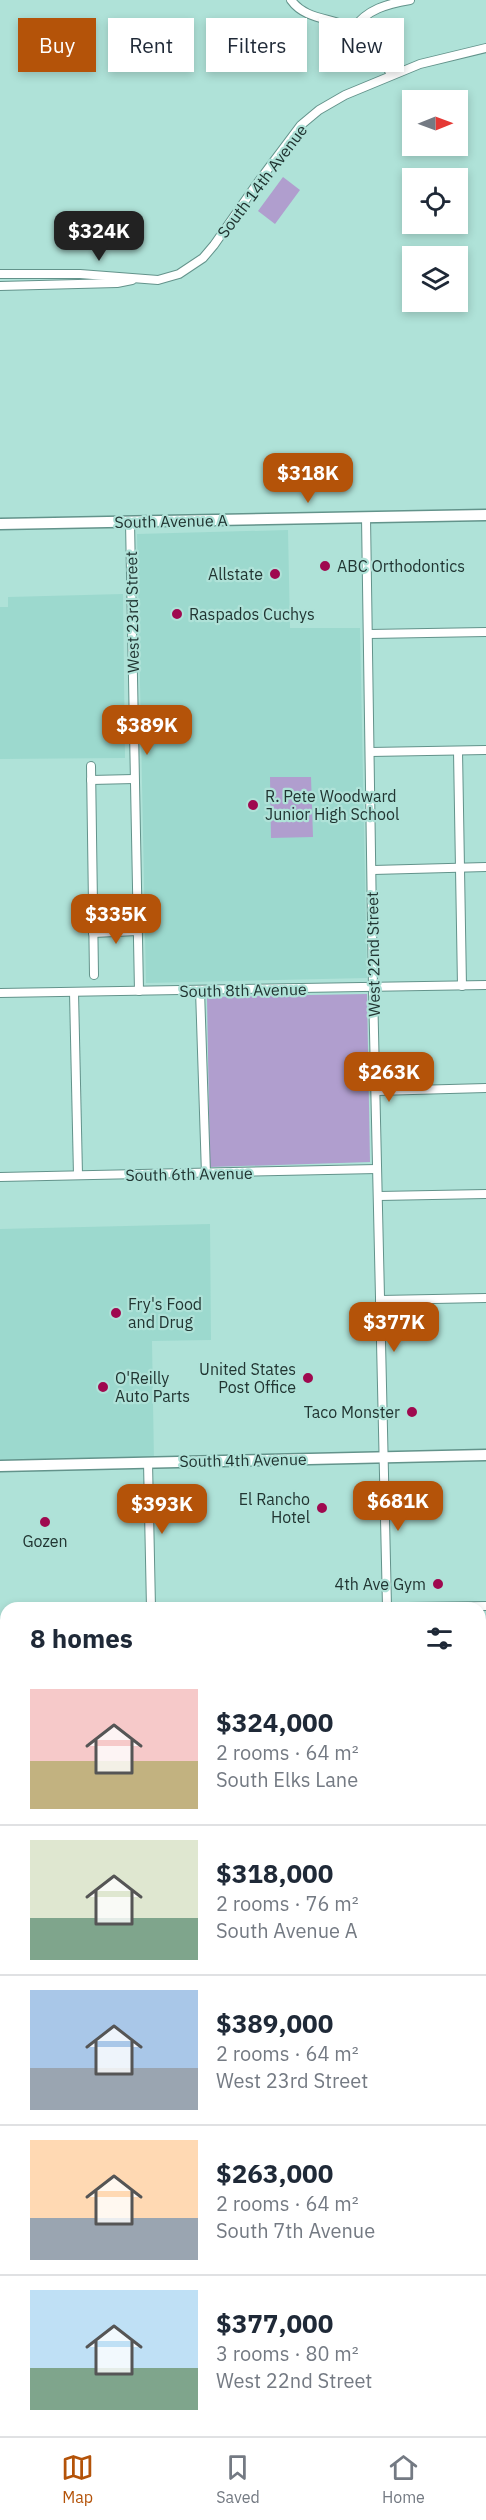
<!DOCTYPE html>
<html lang="en">
<head>
<meta charset="utf-8">
<style>
  body { margin:0; font-family:"IBM Plex Sans",sans-serif; background:#f2f2f3; color:#1f2937; height:100vh; display:flex; flex-direction:column; font-size:22px; white-space:nowrap }
  * { box-sizing:border-box; margin:0 }
  p { font-size:20px; color:#747a83 }
  .icon { flex:none; width:33px; height:33px; fill:none; stroke:currentColor; stroke-width:2; stroke-linecap:round; stroke-linejoin:round }
  .map { position:relative; flex:1; overflow:hidden }
  .sheet { position:absolute; left:0px; top:1602px; width:486px; height:834px; display:flex; flex-direction:column; background:#fff; border-radius:18px 18px 0 0; box-shadow:0 3px 9px #0003 }
  .sheet>* { flex:none }
  .top-card { position:absolute; left:18px; top:18px; width:450px; height:54px; display:flex; gap:12px }
  .needle { width:39px; rotate:89deg }
  .fabs { position:absolute; left:402px; top:90px; display:grid; gap:12px }
  .fabs a { display:grid; place-items:center; width:66px; height:66px; border-radius:0px; background:#fff; box-shadow:0 3px 9px #0003; font-size:30px }
  .price { position:absolute; translate:-50% -51px; padding:0 14px; border-radius:12px; background:#b45309; color:#fff; font-size:20px; line-height:39px; filter:drop-shadow(0 2px 3px #0008) }
  .price::after { content:''; position:absolute; left:50%; top:36px; width:18px; height:14px; margin-left:-9px; background:inherit; clip-path:polygon(0 0,100% 0,50% 100%) }
  .price.active { background:#222; color:#fff }
  ul { padding:0; list-style:none }
  li { display:flex; align-items:center; gap:18px; height:150px; padding:0 30px }
  li+li { border-top:2px solid #e0e1e3 }
  li span { display:grid; place-items:center; flex:none; width:168px; height:120px; border-radius:0px; color:#555 }
  li>.icon { margin-inline-start:auto }
  span .icon { width:72px; height:72px; fill:#fffc; stroke-width:1 }
  li b { font-size:26px }
  h2 { display:flex; justify-content:space-between; align-items:center; height:72px; padding:0 30px; font-size:26px }
  .pill { padding:0 21px; border-radius:0px; background:#fff; box-shadow:0 3px 9px #0003; font-size:21px; line-height:54px }
  .pill.active { background:#b45309; color:#fff }
  .dock { display:flex; justify-content:space-around; align-items:center; height:84px; border-top:2px solid #e0e1e3; background:#fff; font-size:16px; color:#747a83 }
  .dock a { display:grid; justify-items:center; gap:3px }
  .dock .active { color:#b45309 }
  .map>svg:first-child { display:block }
</style>
</head>
<body>
<div class="map">
<svg width="486" height="2436" viewBox="0 0 486 2436">
  <rect width="100%" height="100%" fill="#afe2d8"/>
  <g fill="#9cd9ce">
    <path d="M288,530l2,98h70l7,350 -221,5 -9,-449z"/>
    <path d="M123,594l2,164 -125,1v-152h8v-10z"/>
    <path d="M210,1224l1,116 -59,1 2,121 -154,3v-236z"/>
    <path d="M6,2404v26h394v6h-400v-31z"/>
    <path d="M486,2404v32h-77v-6h71v-25z"/>
  </g>
  <g fill="#b09ece">
    <path d="M283,177l17,13 -25,34 -17,-13z"/>
    <path d="M311,777l2,60 -42,1 -1,-61z"/>
    <path d="M367,994l3,168 -160,5 -3,-170z"/>
  </g>
  <g fill="none" stroke-linecap="round" stroke-linejoin="round">
    <g stroke="#63938b" stroke-width="10">
      <g id="minor">
        <path d="M291,0c15,21 42,17 62,29 18,10 30,28 38,46"/>
        <path d="M353,29c14,-20 34,-25 57,-29"/>
        <path d="M0,274h80l78,6 21,-6 24,-16 11,-13 42,-60 45,-60 18,-15 26,-15 75,-31 66,-16"/>
        <path d="M0,286l117,-3 15,-3"/>
        <path d="M366,517l7,471 14,619"/>
        <path d="M130,522l9,469"/>
        <path d="M369,634l117,-2"/>
        <path d="M458,751l4,235"/>
        <path d="M370,752l116,-2"/>
        <path d="M91,766l3,209"/>
        <path d="M91,780l43,-1"/>
        <path d="M373,870l113,-3"/>
        <path d="M93,933l44,-2"/>
        <path d="M200,990l6,184"/>
        <path d="M74,992l4,183"/>
        <path d="M0,993l486,-8"/>
        <path d="M376,1091l110,-3"/>
        <path d="M0,1177l377,-8"/>
        <path d="M379,1196l107,-2"/>
        <path d="M380,1300l106,-2"/>
        <path d="M148,1462l3,146"/>
        <path d="M330,1608l156,-2"/>
        <path d="M0,1676h6"/>
        <path d="M480,1926h6"/>
        <path d="M0,1937l6,-1"/>
        <path d="M480,2041h6"/>
        <path d="M0,2048h6"/>
        <path d="M480,2162l6,-1"/>
        <path d="M0,2170h6"/>
        <path d="M480,2278l6,-1"/>
        <path d="M0,2286h6"/>
        <path d="M480,2395h6"/>
        <path d="M0,2405l6,-1"/>
        <path d="M400,2430v6"/>
      </g>
    </g>
    <g stroke="#63938b" stroke-width="13">
      <g id="major">
        <path d="M0,524l486,-9"/>
        <path d="M0,1466l486,-11"/>
      </g>
    </g>
    <use href="#minor" stroke="#fff" stroke-width="8"/>
    <use href="#major" stroke="#fff" stroke-width="10"/>
  </g>
  <g fill="#9f094f" stroke="#afe2d8" stroke-width="2">
    <circle cx="325" cy="566" r="6"/>
    <circle cx="275" cy="574" r="6"/>
    <circle cx="177" cy="614" r="6"/>
    <circle cx="253" cy="805" r="6"/>
    <circle cx="116" cy="1313" r="6"/>
    <circle cx="308" cy="1378" r="6"/>
    <circle cx="103" cy="1387" r="6"/>
    <circle cx="412" cy="1412" r="6"/>
    <circle cx="322" cy="1508" r="6"/>
    <circle cx="45" cy="1522" r="6"/>
    <circle cx="438" cy="1584" r="6"/>
  </g>
  <g text-anchor="middle" stroke-width="4.5" stroke-linejoin="round" paint-order="stroke">
    <g font-size="16" fill="#213532" stroke="#afe2d8">
      <text transform="translate(262 181) rotate(-53)" y="6">South 14th Avenue</text>
      <text transform="translate(171 521) rotate(-1)" y="6">South Avenue A</text>
      <text transform="translate(132 612) rotate(-91)" y="6">West 23rd Street</text>
      <text transform="translate(373 954) rotate(-91)" y="6">West 22nd Street</text>
      <text transform="translate(243 990) rotate(-1)" y="6">South 8th Avenue</text>
      <text transform="translate(189 1174) rotate(-1)" y="6">South 6th Avenue</text>
      <text transform="translate(243 1460) rotate(-1)" y="6">South 4th Avenue</text>
    </g>
    <g font-size="16" fill="#213532" stroke="#afe2d8" text-anchor="start">
      <text x="337" y="572">ABC Orthodontics</text>
      <text x="263" y="580" text-anchor="end">Allstate</text>
      <text x="189" y="620">Raspados Cuchys</text>
      <text x="265" y="802">R. Pete Woodward<tspan x="265" dy="18">Junior High School</tspan></text>
      <text x="128" y="1310">Fry's Food<tspan x="128" dy="18">and Drug</tspan></text>
      <text x="296" y="1375" text-anchor="end">United States<tspan x="296" dy="18">Post Office</tspan></text>
      <text x="115" y="1384">O'Reilly<tspan x="115" dy="18">Auto Parts</tspan></text>
      <text x="400" y="1418" text-anchor="end">Taco Monster</text>
      <text x="310" y="1505" text-anchor="end">El Rancho<tspan x="310" dy="18">Hotel</tspan></text>
      <text x="45" y="1547" text-anchor="middle">Gozen</text>
      <text x="426" y="1590" text-anchor="end">4th Ave Gym</text>
    </g>
  </g>
</svg>
<div class="fabs">
<a><svg class="needle" viewBox="-14 -14 28 28"><path d="M0-13l5 13h-10z" fill="#e53935"/><path d="M0 13l5-13h-10z" fill="#747a83"/></svg></a>
<a><svg class="icon" aria-label="locate" viewBox="0 0 24 24"><circle cx="12" cy="12" r="6"/><path d="M12 2v4M12 18v4M2 12h4M18 12h4"/></svg></a>
<a><svg class="icon" aria-label="layers" viewBox="0 0 24 24"><path d="M12 4l9 5-9 5-9-5zM3 14l9 5 9-5"/></svg></a>
</div>
<b class="price active" style="left:99px;top:262px">$324K</b>
<b class="price" style="left:308px;top:504px">$318K</b>
<b class="price" style="left:147px;top:756px">$389K</b>
<b class="price" style="left:116px;top:945px">$335K</b>
<b class="price" style="left:389px;top:1103px">$263K</b>
<b class="price" style="left:394px;top:1353px">$377K</b>
<b class="price" style="left:398px;top:1532px">$681K</b>
<b class="price" style="left:162px;top:1535px">$393K</b>
<div class="top-card">
<a class="pill active">Buy</a>
<a class="pill">Rent</a>
<a class="pill">Filters</a>
<a class="pill">New</a>
</div>
<section class="sheet">
<h2>8 homes<svg class="icon" aria-label="filters" viewBox="0 0 24 24"><path d="M4 7h16M4 17h16"/><circle cx="9" cy="7" r="2"/><circle cx="15" cy="17" r="2"/></svg></h2>
<ul>
<li><span style="background:linear-gradient(#f6c9c9 60%,#c2b280 0)"><svg class="icon" aria-label="home" viewBox="0 0 24 24"><path d="M3 11l9-7 9 7M6 9v11h12V9"/></svg></span><div><b>$324,000</b><p>2 rooms · 64 m²</p><p>South Elks Lane</p></div></li>
<li><span style="background:linear-gradient(#dfe7d0 65%,#7fa58c 0)"><svg class="icon" aria-label="home" viewBox="0 0 24 24"><path d="M3 11l9-7 9 7M6 9v11h12V9"/></svg></span><div><b>$318,000</b><p>2 rooms · 76 m²</p><p>South Avenue A</p></div></li>
<li><span style="background:linear-gradient(#a9c7e8 65%,#9aa5b1 0)"><svg class="icon" aria-label="home" viewBox="0 0 24 24"><path d="M3 11l9-7 9 7M6 9v11h12V9"/></svg></span><div><b>$389,000</b><p>2 rooms · 64 m²</p><p>West 23rd Street</p></div></li>
<li><span style="background:linear-gradient(#ffd9b3 65%,#9aa5b1 0)"><svg class="icon" aria-label="home" viewBox="0 0 24 24"><path d="M3 11l9-7 9 7M6 9v11h12V9"/></svg></span><div><b>$263,000</b><p>2 rooms · 64 m²</p><p>South 7th Avenue</p></div></li>
<li><span style="background:linear-gradient(#bfe0f5 65%,#7fa58c 0)"><svg class="icon" aria-label="home" viewBox="0 0 24 24"><path d="M3 11l9-7 9 7M6 9v11h12V9"/></svg></span><div><b>$377,000</b><p>3 rooms · 80 m²</p><p>West 22nd Street</p></div></li>
</ul>
</section>
</div>
<nav class="dock">
<a class="active"><svg class="icon" aria-label="map" viewBox="0 0 24 24"><path d="M3 6l6-2 6 2 6-2v14l-6 2-6-2-6 2zM9 4v14M15 6v14"/></svg>Map</a>
<a><svg class="icon" aria-label="saved" viewBox="0 0 24 24"><path d="M7 4h10v16l-5-4-5 4z"/></svg>Saved</a>
<a><svg class="icon" aria-label="home" viewBox="0 0 24 24"><path d="M3 11l9-7 9 7M6 9v11h12V9"/></svg>Home</a>
</nav>
</body>
</html>
